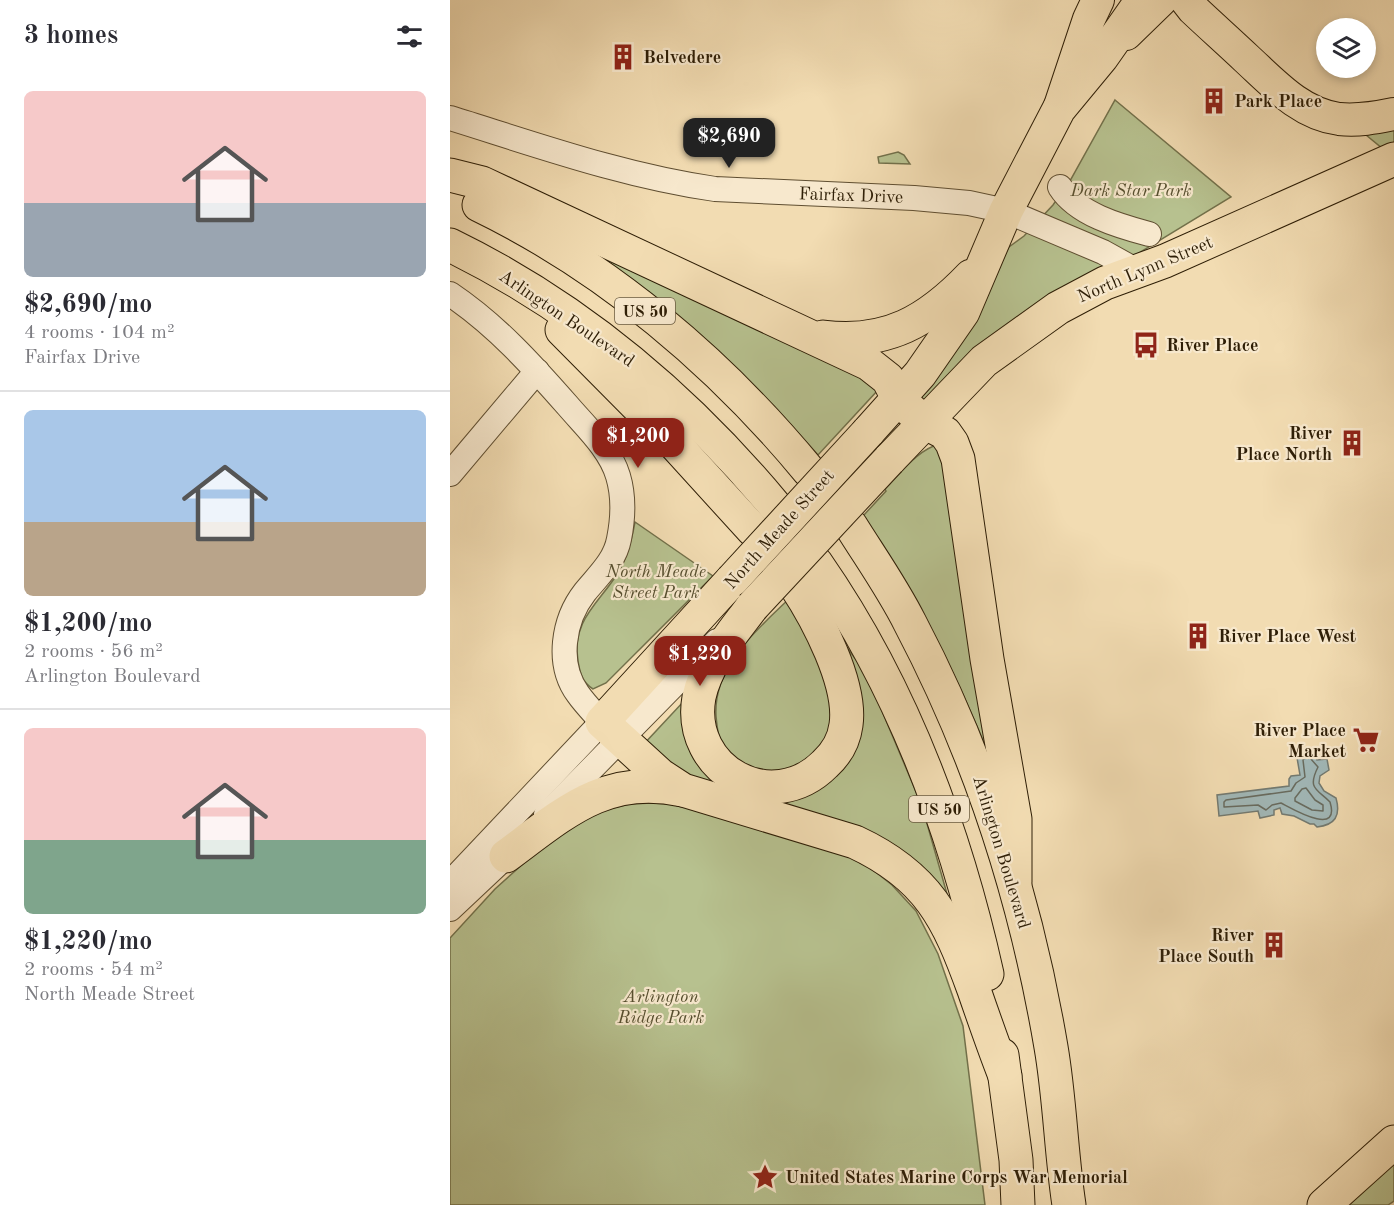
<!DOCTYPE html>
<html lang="en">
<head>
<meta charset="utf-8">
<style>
  body { margin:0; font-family:"Old Standard TT",serif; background:#f2f2f3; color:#2b2b33; height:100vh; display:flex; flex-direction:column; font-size:22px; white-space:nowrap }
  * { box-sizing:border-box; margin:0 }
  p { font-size:20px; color:#7c7c81 }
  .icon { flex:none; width:33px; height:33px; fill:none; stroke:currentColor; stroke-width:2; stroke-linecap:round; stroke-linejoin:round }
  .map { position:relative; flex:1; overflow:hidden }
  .drawer { display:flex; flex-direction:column; background:#fff; width:450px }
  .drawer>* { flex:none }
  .controls { position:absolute; left:866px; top:18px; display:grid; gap:12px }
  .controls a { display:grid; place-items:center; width:60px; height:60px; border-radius:50%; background:#fff; box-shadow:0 3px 9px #0003; font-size:30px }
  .price { position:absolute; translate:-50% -51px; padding:0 14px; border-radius:12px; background:#8f2418; color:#fff; font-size:20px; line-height:39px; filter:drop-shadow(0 2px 3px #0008) }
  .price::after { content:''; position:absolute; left:50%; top:36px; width:18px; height:14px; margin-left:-9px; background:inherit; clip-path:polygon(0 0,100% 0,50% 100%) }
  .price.active { background:#222; color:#fff }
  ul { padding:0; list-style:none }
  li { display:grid; align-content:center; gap:12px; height:318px; padding:0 24px }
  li+li { border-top:2px solid #e1e1e2 }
  li span { display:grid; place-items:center; height:186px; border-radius:9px; color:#555 }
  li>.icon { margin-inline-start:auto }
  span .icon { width:108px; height:108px; fill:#fffc; stroke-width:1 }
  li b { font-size:26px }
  h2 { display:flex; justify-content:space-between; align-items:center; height:72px; padding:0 24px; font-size:26px }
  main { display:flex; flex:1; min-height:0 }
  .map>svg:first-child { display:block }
</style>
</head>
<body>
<main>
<section class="drawer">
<h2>3 homes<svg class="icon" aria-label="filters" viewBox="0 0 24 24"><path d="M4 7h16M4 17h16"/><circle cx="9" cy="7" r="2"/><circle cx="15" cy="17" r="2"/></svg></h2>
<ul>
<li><span style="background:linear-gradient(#f6c9c9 60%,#9aa5b1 0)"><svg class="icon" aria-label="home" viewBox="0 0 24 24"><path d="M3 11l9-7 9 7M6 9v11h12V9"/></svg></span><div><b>$2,690/mo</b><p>4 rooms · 104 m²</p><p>Fairfax Drive</p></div></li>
<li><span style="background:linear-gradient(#a9c7e8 60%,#b9a48a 0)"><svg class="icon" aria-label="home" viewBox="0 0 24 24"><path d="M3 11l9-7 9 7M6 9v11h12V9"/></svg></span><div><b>$1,200/mo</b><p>2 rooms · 56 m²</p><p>Arlington Boulevard</p></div></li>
<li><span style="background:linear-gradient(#f6c9c9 60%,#7fa58c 0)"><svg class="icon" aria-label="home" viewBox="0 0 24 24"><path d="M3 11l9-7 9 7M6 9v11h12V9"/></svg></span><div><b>$1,220/mo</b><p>2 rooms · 54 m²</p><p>North Meade Street</p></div></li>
</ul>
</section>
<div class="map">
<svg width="944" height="1205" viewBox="0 0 944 1205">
  <rect width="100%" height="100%" fill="#f2dcb2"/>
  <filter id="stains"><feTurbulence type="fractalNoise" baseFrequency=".00333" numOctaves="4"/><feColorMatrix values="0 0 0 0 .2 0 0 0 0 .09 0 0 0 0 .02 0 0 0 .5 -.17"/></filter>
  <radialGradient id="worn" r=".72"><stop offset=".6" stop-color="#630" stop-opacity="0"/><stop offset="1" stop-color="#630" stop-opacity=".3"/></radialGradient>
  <g fill="#b7c18f" stroke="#72704a" stroke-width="1.5">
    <path d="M665,100l116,97 -94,57 -211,155 -9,-10 67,-102 25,-50 15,-11 29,-31 18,-26z"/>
    <path d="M939,110l5,3v45l-28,-23z"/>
    <path d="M448,152l6,3 6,9 -31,-1 -1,-6z"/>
    <path d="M146,254l261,119 21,17 -60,65 -44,-49 -88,-78z"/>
    <path d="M490,444l52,318c-36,-89 -75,-167 -129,-246l23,-25 -1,-2c16,-16 33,-40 55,-45z"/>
    <path d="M185,522l78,54 -107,107 -13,6c-11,-7 -13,-16 -15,-28 -7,-42 23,-59 41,-90 9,-15 13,-33 16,-49z"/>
    <path d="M342,596l32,63 10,69 -35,42 -48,2c-8,-8 -20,-16 -27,-25 -6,-8 -7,-21 -8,-31 -3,-51 43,-88 76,-120z"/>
    <path d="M389,637l27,36 56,133 31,109 -28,-34 -244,-102 -38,-34 41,-44 37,79 116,-7z"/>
    <path d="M203,803l26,2 147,43 38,15 28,22 24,26 22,43 25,72 22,179h-535v-267l45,-49 48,-43 54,-34 32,-8z"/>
    <path d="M944,1162v39l-6,4h-41z"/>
  </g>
  <path fill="#a1b8b8" stroke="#737a71" stroke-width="1.5" d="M865,750l2,10 10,-1 2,11 -9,6 -1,7 5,8 12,7c5,18 -1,27 -19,29l-3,-3h-4l-16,-8 -12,-2 -2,-6 -6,2v5l-14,3 -2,-7 -39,5 -2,-21 72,-9v-7l2,-3 9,-1 -4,-23z"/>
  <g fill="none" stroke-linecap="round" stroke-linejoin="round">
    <g stroke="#686b5f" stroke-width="1.5">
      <path d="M855,757l5,1 8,9c-11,22 -1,22 12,35 11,36 -39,6 -49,1l-9,2 -6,5 -8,-5 -34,2v-5l2,-2 65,-9 5,-8 9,-6 -2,-17z"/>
      <path d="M856,788l9,12 8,5v6l-11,-1 -17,-9v-3l7,-9z"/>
    </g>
    <g stroke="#5f4e31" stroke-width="26">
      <g id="minor">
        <path d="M0,118c87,27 174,58 265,71l199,9 55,5 37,8 97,41 36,20"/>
        <path d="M610,187c17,27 59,39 89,47"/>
        <path d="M0,294c46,31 82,71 118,112 18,21 42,43 50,70 6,20 5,43 1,63 -4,22 -21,37 -34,53 -22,28 -29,72 -7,102 7,10 16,19 24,28l-152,161"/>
        <path d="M0,474l87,-103"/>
        <path d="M96,815l171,-174"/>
        <path d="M0,909l68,-64"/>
      </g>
    </g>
    <g stroke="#2e1e06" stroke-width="34">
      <g id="major">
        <path d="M736,0l7,9c18,17 36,33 54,50 27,25 54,55 92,60 19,2 36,-1 55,-5"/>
        <path d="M676,34l35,-34"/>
        <path d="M610,106l29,-87 9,-19"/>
      </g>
    </g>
    <g stroke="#2e1e06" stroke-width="35">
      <g id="highway">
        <path d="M0,175l32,8 387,181 19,15 11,21 25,22 21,11 7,10 6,16 29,200 28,160v63"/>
        <path d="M29,205c128,62 240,157 330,266"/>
        <path d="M0,245c127,62 235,153 325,261"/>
        <path d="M112,330l110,111 81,89"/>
        <path d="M373,337c64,8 105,-16 148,-61"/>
        <path d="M418,432l52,-58 43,-62 43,-101 53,-102 43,-52 40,-57"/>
        <path d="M439,460l95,-99 74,-53 47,-25 60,-22 229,-102"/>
        <path d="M401,526c20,32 42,63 59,97 70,133 116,276 141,424 9,52 10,106 18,158"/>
        <path d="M366,563c85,122 139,267 171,411"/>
        <path d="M282,580l-130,142 58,53 23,15 172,52c73,34 93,76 119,148 10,29 20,58 31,86"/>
        <path d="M302,607c-20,27 -46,56 -53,90 -13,74 73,120 126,67 11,-10 19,-24 21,-39 6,-41 -29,-107 -51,-140"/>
        <path d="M56,856c57,-42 100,-83 176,-66"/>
        <path d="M552,1055l14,105 2,45"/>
        <path d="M874,1205l70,-63"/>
      </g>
    </g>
    <use href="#minor" stroke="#f7e8cd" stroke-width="24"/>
    <use href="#major" stroke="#f2dcb2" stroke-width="32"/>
    <use href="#highway" stroke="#f2dcb2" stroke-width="33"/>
    <g stroke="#2e1e06" stroke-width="35" stroke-linecap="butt">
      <g id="highway-bridge">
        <path d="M282,580l136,-148"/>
        <path d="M302,607l137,-147"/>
      </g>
    </g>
    <use href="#highway-bridge" stroke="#f2dcb2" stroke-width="33"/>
  </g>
  <defs>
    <g id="building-bare" transform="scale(2.07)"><path d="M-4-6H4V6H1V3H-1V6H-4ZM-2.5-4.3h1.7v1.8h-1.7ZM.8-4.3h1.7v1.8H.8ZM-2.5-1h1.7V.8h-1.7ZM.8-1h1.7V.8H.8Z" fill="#8f2418" stroke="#f7e8cd" stroke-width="2.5" paint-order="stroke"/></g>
    <g id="bus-bare" transform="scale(2.07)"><path d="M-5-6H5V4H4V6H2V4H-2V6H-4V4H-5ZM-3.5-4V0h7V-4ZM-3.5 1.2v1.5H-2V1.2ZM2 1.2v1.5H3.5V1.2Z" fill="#8f2418" stroke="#f7e8cd" stroke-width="2.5" paint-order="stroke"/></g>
    <g id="supermarket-bare" transform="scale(2.07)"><path d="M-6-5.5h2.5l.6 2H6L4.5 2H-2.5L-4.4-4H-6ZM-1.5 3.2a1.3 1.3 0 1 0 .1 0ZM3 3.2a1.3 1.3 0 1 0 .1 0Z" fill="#8f2418" stroke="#f7e8cd" stroke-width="2.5" paint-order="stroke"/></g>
    <g id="sight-bare" transform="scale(2.07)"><path d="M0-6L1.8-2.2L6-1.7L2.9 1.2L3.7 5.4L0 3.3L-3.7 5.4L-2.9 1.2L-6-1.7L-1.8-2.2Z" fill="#8f2418" stroke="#f7e8cd" stroke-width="2.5" paint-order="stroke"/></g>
  </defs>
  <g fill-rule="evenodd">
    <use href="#building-bare" x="173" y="57"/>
    <use href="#building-bare" x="764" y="101"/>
    <use href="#bus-bare" x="696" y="345"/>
    <use href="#building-bare" x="902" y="443"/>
    <use href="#building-bare" x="748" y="636"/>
    <use href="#supermarket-bare" x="916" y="740"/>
    <use href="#building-bare" x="824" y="945"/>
    <use href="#sight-bare" x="315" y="1177"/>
  </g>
  <g text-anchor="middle" stroke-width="4.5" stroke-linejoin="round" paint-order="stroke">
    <g fill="#f7e8cd" stroke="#6a5b42" stroke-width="1.5">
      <rect x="165" y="298" width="60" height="26" rx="4.5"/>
      <rect x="459" y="796" width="60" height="26" rx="4.5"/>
    </g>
    <g font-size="16" font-weight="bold" fill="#2e1e06">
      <text x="195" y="317">US 50</text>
      <text x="489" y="815">US 50</text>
    </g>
    <g font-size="18" font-weight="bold" fill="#2e1e06" stroke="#f7e8cd" text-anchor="start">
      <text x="193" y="63">Belvedere</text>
      <text x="784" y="107">Park Place</text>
      <text x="716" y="351">River Place</text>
      <text x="882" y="439" text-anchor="end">River<tspan x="882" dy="21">Place North</tspan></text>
      <text x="768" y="642">River Place West</text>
      <text x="896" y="736" text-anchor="end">River Place<tspan x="896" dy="21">Market</tspan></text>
      <text x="804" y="941" text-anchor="end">River<tspan x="804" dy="21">Place South</tspan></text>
      <text x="335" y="1183">United States Marine Corps War Memorial</text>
    </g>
    <g font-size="18" font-style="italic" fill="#574f2f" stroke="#f7e8cd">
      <text x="681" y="196">Dark Star Park</text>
      <text x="206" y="577">North Meade<tspan x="206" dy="21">Street Park</tspan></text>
      <text x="211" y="1002">Arlington<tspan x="211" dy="21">Ridge Park</tspan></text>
    </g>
    <g font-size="18" fill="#2e1e06" stroke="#f7e8cd">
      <text transform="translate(401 195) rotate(2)" y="6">Fairfax Drive</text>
      <text transform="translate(695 269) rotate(-23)" y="6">North Lynn Street</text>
      <text transform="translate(117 318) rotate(34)" y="6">Arlington Boulevard</text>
      <text transform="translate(329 529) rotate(-48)" y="6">North Meade Street</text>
      <text transform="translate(552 852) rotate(73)" y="6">Arlington Boulevard</text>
    </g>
  </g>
  <rect width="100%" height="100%" filter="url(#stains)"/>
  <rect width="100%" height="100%" fill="url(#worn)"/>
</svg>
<div class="controls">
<a><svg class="icon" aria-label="layers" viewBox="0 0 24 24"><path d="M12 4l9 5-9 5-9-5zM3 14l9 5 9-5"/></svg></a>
</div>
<b class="price active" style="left:279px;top:169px">$2,690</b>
<b class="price" style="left:188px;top:469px">$1,200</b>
<b class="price" style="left:250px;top:687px">$1,220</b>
</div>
</main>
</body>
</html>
